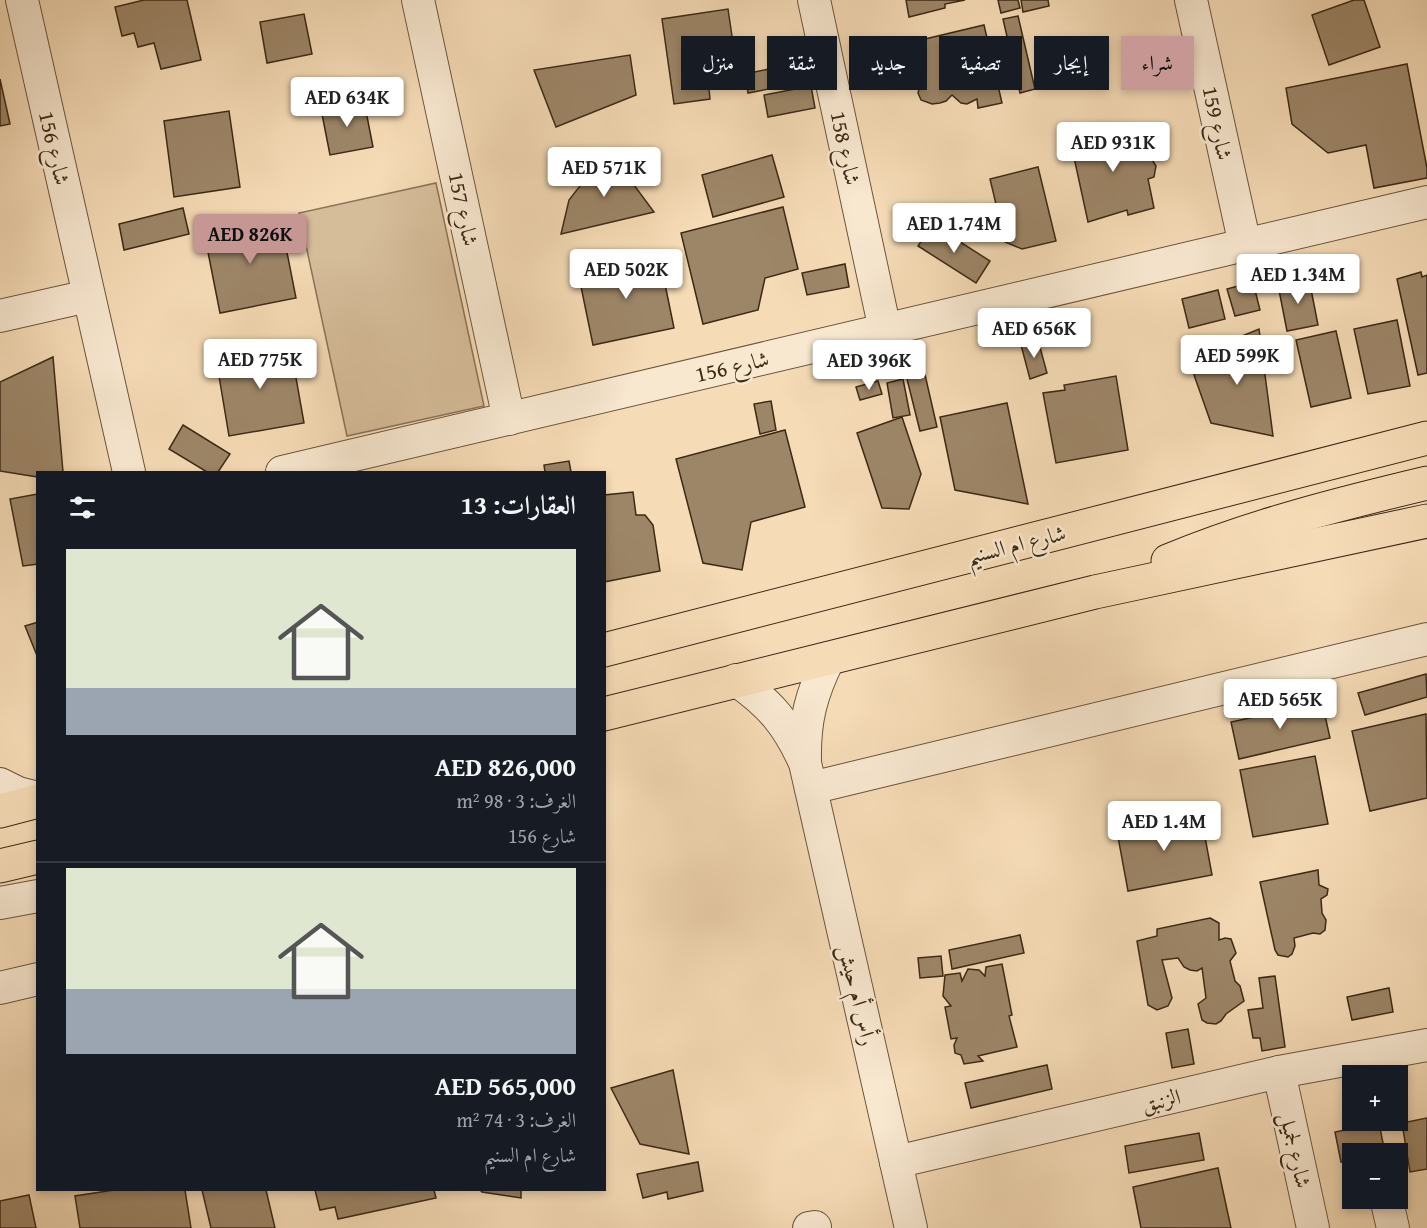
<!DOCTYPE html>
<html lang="ar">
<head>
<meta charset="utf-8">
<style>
  body { margin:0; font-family:"Gentium Book Plus",Amiri,serif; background:#242831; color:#f1f3f6; direction:rtl; height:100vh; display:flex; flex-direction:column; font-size:22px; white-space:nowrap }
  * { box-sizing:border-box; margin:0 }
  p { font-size:20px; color:#9ea1a6 }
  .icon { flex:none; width:33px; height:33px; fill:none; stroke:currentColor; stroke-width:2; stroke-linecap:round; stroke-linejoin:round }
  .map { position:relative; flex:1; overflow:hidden; direction:ltr }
  .panel { position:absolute; left:36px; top:471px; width:570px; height:720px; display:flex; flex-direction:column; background:#171b24; border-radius:0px; box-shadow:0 3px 9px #0003; direction:rtl }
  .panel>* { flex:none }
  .top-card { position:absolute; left:624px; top:36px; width:570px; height:54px; direction:rtl; display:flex; gap:12px }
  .controls { position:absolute; left:1342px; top:1065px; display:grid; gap:12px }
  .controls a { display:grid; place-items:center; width:66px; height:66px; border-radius:0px; background:#171b24; box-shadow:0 3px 9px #0003; font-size:30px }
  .price { position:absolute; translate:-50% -51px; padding:0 14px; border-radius:6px; background:#fff; color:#222; font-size:20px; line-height:39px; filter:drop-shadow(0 2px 3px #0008) }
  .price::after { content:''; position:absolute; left:50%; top:36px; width:18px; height:14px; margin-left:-9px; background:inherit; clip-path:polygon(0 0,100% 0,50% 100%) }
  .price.on { background:#c59692; color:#111 }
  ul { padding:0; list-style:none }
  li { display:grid; align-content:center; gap:12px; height:318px; padding:0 30px }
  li+li { border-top:2px solid #363941 }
  li span { display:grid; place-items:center; height:186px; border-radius:0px; color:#555 }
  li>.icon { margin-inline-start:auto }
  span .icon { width:108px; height:108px; fill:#fffc; stroke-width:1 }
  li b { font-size:26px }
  h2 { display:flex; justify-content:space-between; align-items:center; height:72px; padding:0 30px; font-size:26px }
  .tag { padding:0 21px; border-radius:0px; background:#171b24; box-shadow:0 3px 9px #0003; font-size:21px; line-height:54px }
  .tag.on { background:#c59692; color:#111 }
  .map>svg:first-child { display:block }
</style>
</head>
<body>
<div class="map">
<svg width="1427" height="1228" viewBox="0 0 1427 1228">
  <rect width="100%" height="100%" fill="#f5dbb6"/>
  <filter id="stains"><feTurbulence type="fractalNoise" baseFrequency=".00333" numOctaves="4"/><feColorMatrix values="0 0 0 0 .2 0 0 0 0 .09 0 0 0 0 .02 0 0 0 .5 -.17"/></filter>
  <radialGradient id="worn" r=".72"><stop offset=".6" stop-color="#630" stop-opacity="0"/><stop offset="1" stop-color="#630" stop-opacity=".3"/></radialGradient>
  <path fill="#d6bd9a" stroke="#8a7357" stroke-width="1.5" d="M436,183l48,223 -137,30 -48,-223z"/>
  <g fill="#9d8668" stroke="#3d2914" stroke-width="1.5">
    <path d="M144,0h43l14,60 -40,9 -7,-26 -16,4 -4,-14 -12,3 -7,-29z"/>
    <path d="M906,0h59l-20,4v4l-36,9z"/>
    <path d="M998,0h20l2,8 -19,5z"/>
    <path d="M1021,0h27l1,6 -26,6z"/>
    <path d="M1354,0h10l16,47 -51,18 -17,-50z"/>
    <path d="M728,9l11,75 -30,5 1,10 -36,5 -12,-85z"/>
    <path d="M304,14l8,40 -45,9 -7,-41z"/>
    <path d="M1018,16l17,73 -15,4 -17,-74z"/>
    <path d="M984,25l18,78 -24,5 -1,-9 -10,5 -6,-1 -9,-8 -6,6 -6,2 -8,1 -11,-4 -3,-7 2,-8 -8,-4 -2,-18 -16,-2 -1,-11 11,-6z"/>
    <path d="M630,55l6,40 -80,32 -22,-57z"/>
    <path d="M797,63l4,20 -53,10 -3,-19z"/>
    <path d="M1407,64l20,104v10l-53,10 -8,-43 -38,8 -36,-29 -6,-36z"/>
    <path d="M0,79l10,45 -10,2z"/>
    <path d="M811,86l4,22 -47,9 -4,-22z"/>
    <path d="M364,101l9,46 -43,8 -9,-46z"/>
    <path d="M229,111l11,76 -66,10 -10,-76z"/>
    <path d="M1137,128l5,26 7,1 7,11 -2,11 -6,2 6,29 -26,7 -1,-5 -39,12 -18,-83 39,-9 -1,4z"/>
    <path d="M608,150l46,62 -93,22 8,-34z"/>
    <path d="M772,155l12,42 -71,20 -11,-42z"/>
    <path d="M1038,167l18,74 -34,8 -17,-7 -15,-63z"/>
    <path d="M783,207l15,62 -33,9 -7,32 -55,14 -22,-91z"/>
    <path d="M183,208l6,26 -65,16 -5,-26z"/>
    <path d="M280,217l16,81 -76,15 -16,-81z"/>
    <path d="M932,224l58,37 -14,22 -58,-37z"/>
    <path d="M659,255l15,73 -81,17 -15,-73z"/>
    <path d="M845,264l4,23 -42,8 -5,-22z"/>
    <path d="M1421,272l1,5 5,-2v98l-9,2 -21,-96z"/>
    <path d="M1309,279l9,46 -31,6 -9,-46z"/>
    <path d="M1253,282l7,28 -25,6 -8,-27z"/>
    <path d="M1218,290l7,29 -36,9 -7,-29z"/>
    <path d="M1397,320l13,66 -42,8 -14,-65z"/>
    <path d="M1259,329l14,107 -62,-13 -17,-48 36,-34z"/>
    <path d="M1336,331l15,67 -40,9 -15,-67z"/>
    <path d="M1038,340l9,33 -17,6 -9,-34z"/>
    <path d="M290,344l14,79 -75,13 -13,-78z"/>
    <path d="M53,357l10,115h-25v5l-38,-6v-89z"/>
    <path d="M923,366l14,61 -17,4 -15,-60z"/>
    <path d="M1116,376l12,74 -72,13 -13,-70 22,-3 -1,-5z"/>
    <path d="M903,379l7,36 -17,3 -6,-35z"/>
    <path d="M878,381l4,13 -22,6 -4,-13z"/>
    <path d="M771,401l5,29 -16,4 -6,-30z"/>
    <path d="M1007,403l21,101 -73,-14 -15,-73z"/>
    <path d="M902,417l19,57 -12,35 -27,-1 -25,-75z"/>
    <path d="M183,425l47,29 -12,18h-11l-38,-23z"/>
    <path d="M785,430l20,77 -54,15 -9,48 -39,-7 -27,-104z"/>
    <path d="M569,461l2,11h-26l-1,-7z"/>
    <path d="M633,492l3,23h9l8,10 7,46 -56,11v-87z"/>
    <path d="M38,494v70l-15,2 -13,-67z"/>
    <path d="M38,622v36l-13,-32z"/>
    <path d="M1426,674l1,23 -62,18 -7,-22z"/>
    <path d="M1322,702l8,36 -91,21 -8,-37z"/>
    <path d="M1426,714l1,84 -57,13 -18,-80z"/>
    <path d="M1315,756l13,68 -75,13 -13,-67z"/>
    <path d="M1145,815l2,10 54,-10 11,60 -84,16 -10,-54 14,-2 -3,-17z"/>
    <path d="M1318,870l1,15 9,4 -1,6 -6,4 1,14 4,7 -1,10 -5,4 -7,-1 -19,5 1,8 -3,8 -4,3 -10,-2 -3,-5 -15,-68z"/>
    <path d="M1210,918l9,5v17l6,-2 6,1 5,14 -6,8 5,20 5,5 4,15 -18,13 -5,7 -5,3 -9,-1 -5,-3 -4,-16 8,-6 -4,-30 -5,3 -7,-1 -6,-3 -6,-9 -16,2 10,38 -4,8 -11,4 -9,-5 -11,-64 20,-5v-7z"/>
    <path d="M1020,935l4,18 -72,16 -3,-19z"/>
    <path d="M941,956l2,20 -23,2 -2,-20z"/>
    <path d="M1002,964l10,51 -3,1 8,31 -39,9 5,5 -19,3 -3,-9 -6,-2 -1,-8 3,-7 -6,1 -6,-32 6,-1 -8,-10 2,-21 15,-2 2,8 6,-12 11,1 6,6 1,-9z"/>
    <path d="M1275,976l10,71 -23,4 -2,-13h-7l-5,-28 15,-2 -4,-30z"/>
    <path d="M1389,988l4,24 -41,8 -5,-23z"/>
    <path d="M1188,1029l6,35 -22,4 -6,-35z"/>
    <path d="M1047,1065l5,24 -81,19 -6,-25z"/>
    <path d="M673,1070l16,84 -49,-10 -29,-56z"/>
    <path d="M1427,1118v51l-17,3 -8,-49z"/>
    <path d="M1379,1123l6,30 -32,1v5l-12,3 -6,-30z"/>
    <path d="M1199,1133l5,27 -75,13 -4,-27z"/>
    <path d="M698,1162l5,29 -35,8 -1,-7 -24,6 -6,-24z"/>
    <path d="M1218,1168l13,60h-90l-8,-41z"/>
    <path d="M114,1190h71l6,38h-111l-5,-32z"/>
    <path d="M202,1190h64l9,38h-64z"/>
    <path d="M315,1190h119l2,8 -98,21 -3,-12 -15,3z"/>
    <path d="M480,1190h41v8l-39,-6z"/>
    <path d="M29,1195l7,33h-36v-27z"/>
  </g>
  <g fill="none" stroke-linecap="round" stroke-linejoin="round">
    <g stroke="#6b563c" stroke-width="34">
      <g id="minor">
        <path d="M22,0l107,472"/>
        <path d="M418,0l91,419"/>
        <path d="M814,0l71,330"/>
        <path d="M1191,0l54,245"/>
        <path d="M0,316l88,-20"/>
        <path d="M282,472l1145,-270"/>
        <path d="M736,680c35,24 52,45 69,83l106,465"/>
        <path d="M805,762c-1,-41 6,-68 24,-104"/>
        <path d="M0,784l18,9 20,5"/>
        <path d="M811,788l616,-149"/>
        <path d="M0,903l38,-7"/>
        <path d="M0,988l38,-9"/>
        <path d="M1279,1072l34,156"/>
        <path d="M896,1162l383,-90 148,-27"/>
        <path d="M1386,1198l7,30"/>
        <path d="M809,1228l6,-1"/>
      </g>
    </g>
    <g stroke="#3d2914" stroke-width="35">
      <g id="major">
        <path d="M1168,561c84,-35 171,-57 259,-78"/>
        <path d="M604,650l823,-212"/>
        <path d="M604,714l491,-122 332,-71"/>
        <path d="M0,811l38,-10"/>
        <path d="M0,866l38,-9"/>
      </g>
    </g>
    <use href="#minor" stroke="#f8e8d0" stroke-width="32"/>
    <use href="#major" stroke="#f5dbb6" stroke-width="33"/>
  </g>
  <g text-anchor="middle" stroke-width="5" stroke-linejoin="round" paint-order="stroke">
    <g font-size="22" fill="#3d2914" stroke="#f8e8d0">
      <text transform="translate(1218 123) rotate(78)" y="8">شارع 159</text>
      <text transform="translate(55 148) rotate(77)" y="8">شارع 156</text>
      <text transform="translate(846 148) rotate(78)" y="8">شارع 158</text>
      <text transform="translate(464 209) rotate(78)" y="8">شارع 157</text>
      <text transform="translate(732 366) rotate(-13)" y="8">شارع 156</text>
      <text transform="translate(1016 544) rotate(-14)" y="8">شارع ام السنيم</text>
      <text transform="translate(858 995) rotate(77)" y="8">رأس أم حيش</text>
      <text transform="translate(1161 1100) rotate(-13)" y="8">الزنبق</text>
      <text transform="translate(1296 1150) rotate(77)" y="8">شارع لجميل</text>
    </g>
  </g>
  <rect width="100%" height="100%" filter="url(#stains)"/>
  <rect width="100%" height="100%" fill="url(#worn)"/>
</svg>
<div class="controls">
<a>+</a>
<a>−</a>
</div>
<b class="price" style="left:347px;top:128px">AED 634K</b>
<b class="price" style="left:1113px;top:173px">AED 931K</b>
<b class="price" style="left:604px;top:198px">AED 571K</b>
<b class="price" style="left:954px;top:254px">AED 1.74M</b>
<b class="price on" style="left:250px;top:265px">AED 826K</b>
<b class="price" style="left:626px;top:300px">AED 502K</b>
<b class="price" style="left:1298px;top:305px">AED 1.34M</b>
<b class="price" style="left:1034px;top:359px">AED 656K</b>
<b class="price" style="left:1237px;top:386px">AED 599K</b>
<b class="price" style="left:260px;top:390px">AED 775K</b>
<b class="price" style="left:869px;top:391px">AED 396K</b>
<b class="price" style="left:1280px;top:730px">AED 565K</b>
<b class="price" style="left:1164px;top:852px">AED 1.4M</b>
<div class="top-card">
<a class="tag on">شراء</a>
<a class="tag">إيجار</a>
<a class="tag">تصفية</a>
<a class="tag">جديد</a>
<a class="tag">شقة</a>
<a class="tag">منزل</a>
</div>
<section class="panel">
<h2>العقارات: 13<svg class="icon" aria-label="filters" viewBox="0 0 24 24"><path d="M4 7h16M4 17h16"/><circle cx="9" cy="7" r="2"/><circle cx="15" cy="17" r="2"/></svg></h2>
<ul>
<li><span style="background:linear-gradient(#dfe7d0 75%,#9aa5b1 0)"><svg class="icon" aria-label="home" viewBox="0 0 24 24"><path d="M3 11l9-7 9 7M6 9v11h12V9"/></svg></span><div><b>AED 826,000</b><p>الغرف: 3 · 98 m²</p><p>شارع 156</p></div></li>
<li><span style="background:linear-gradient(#dfe7d0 65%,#9aa5b1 0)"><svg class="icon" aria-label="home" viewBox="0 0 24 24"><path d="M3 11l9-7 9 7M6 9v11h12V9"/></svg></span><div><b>AED 565,000</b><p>الغرف: 3 · 74 m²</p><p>شارع ام السنيم</p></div></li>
</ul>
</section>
</div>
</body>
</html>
